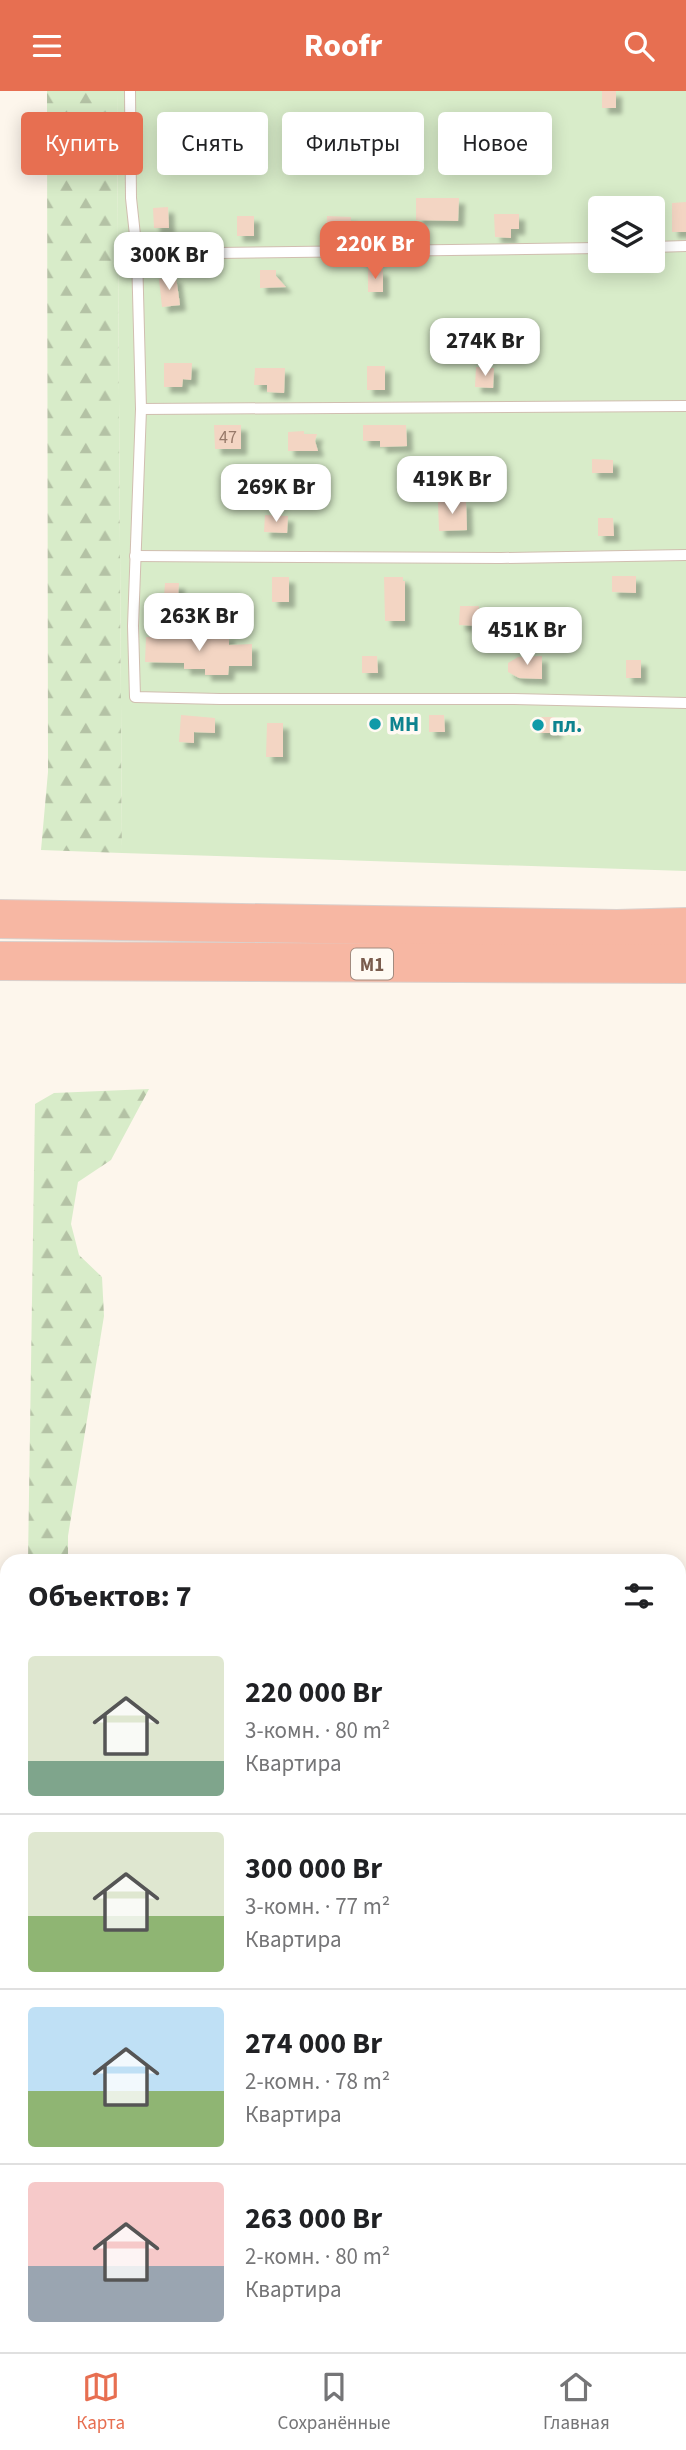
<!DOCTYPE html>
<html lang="ru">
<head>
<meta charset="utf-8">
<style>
  body { margin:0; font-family:"Source Sans 3",sans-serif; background:#f6f6f6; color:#202124; height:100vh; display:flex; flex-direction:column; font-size:26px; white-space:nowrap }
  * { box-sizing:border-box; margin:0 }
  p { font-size:23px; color:#757577 }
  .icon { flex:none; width:38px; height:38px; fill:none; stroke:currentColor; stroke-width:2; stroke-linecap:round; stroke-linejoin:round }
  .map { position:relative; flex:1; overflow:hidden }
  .sheet { position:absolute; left:0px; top:1463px; width:686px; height:798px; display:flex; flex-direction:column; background:#fff; border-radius:21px 21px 0 0; box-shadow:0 4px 18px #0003 }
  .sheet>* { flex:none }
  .banner { position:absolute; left:21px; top:21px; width:644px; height:63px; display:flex; gap:14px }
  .tools { position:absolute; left:588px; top:105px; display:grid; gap:14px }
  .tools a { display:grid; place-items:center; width:77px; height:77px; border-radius:7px; background:#fff; box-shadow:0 4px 18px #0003; font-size:35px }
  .price { position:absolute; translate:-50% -60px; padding:0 16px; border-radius:14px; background:#fff; color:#222; font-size:23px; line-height:46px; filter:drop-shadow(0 2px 4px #0008) }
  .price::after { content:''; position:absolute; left:50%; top:42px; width:21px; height:16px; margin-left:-10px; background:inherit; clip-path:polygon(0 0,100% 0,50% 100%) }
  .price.active { background:#e76f51; color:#fff }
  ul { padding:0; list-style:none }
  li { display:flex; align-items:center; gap:21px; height:175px; padding:0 28px }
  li+li { border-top:2px solid #e0e0e0 }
  li span { display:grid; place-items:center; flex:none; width:196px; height:140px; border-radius:7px; color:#555 }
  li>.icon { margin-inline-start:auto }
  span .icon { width:84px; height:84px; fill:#fffc; stroke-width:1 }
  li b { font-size:30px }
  h2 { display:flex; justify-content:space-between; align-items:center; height:84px; padding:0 28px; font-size:30px }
  .tag { padding:0 24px; border-radius:7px; background:#fff; box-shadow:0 4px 18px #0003; font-size:24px; line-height:63px }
  .tag.active { background:#e76f51; color:#fff }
  header { display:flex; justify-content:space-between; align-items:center; height:91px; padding:0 28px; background:#e76f51; color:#fff; font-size:32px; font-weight:700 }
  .tab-bar { display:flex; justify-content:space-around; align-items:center; height:98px; border-top:2px solid #e0e0e0; background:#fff; font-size:19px; color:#757577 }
  .tab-bar a { display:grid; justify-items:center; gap:4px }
  .tab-bar .active { color:#e76f51 }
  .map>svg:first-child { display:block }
</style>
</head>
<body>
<header><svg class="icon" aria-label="menu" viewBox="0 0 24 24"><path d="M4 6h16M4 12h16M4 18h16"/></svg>Roofr<svg class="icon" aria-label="search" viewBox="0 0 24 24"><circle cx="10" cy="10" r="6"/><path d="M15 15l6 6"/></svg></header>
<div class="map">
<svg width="686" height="2261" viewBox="0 0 686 2261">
  <defs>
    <pattern id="forest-firs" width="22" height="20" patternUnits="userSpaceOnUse" patternTransform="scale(1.75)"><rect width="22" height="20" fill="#d8ecc9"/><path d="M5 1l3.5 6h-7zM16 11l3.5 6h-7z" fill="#b4c2a5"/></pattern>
    <filter id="shadow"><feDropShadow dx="6" dy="6" stdDeviation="2" flood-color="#0004"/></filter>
  </defs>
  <rect width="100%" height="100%" fill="#fdf6ec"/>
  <g fill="url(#forest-firs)">
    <path d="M47,0h70l5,762 -81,-3 7,-78z"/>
    <path d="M149,998l-38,71 -33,22 -7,42 8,31 23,22 2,39 -36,220v25h-40l7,-457 19,-11z"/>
    <path d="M83,2254h109l1,7h-108z"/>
  </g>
  <path fill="#d8ecc9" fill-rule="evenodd" d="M117,0h569v780l-564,-18zM600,117h53v53h-53z"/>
  <g fill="#f3d5c3" filter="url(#shadow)">
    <rect x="602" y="0" width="14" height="17"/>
    <path d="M416,107h43l-1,23 -42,-1z"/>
    <path d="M686,111v30h-14v-29z"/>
    <path d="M168,116l1,21h-15l-1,-20z"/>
    <path d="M494,123h25v15h-8v9l-16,-1z"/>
    <rect x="237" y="125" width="17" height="20"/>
    <path d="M327,125l24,1 -1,21 -24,-2z"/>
    <path d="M368,178l15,1v22h-15z"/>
    <path d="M260,179h16v6l10,11 -26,1z"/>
    <path d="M176,186l4,28 -18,2 -3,-28z"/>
    <path d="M164,272h28l-1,17 -8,-1 -1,8h-18z"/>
    <rect x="367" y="275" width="18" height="24"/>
    <path d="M476,276l18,1 -1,20 -18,-1z"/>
    <path d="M255,277h30l-1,25 -17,-1v-7h-13z"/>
    <path d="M214,334h27v24h-26z"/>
    <path d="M363,334h43l1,21 -27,1v-6h-17z"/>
    <path d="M304,340v3h13l-2,7 3,10h-30v-19z"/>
    <path d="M592,368l21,1v13h-21z"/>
    <path d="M466,410l1,29 -28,1 -1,-29z"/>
    <path d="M265,424l23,1 -1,17 -23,-1z"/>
    <path d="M598,427h15l1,18h-16z"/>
    <path d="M612,485h24v17l-24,-1z"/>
    <rect x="272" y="486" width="17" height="25"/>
    <path d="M384,486h19v4h2v40h-20z"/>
    <path d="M165,492h14l-1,14h-14z"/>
    <path d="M460,515h19l-1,20 -19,-1z"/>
    <path d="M184,544h45v10l23,-1v22h-23l-1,9h-23v-6h-21v-6l-39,-1 1,-25h38z"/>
    <path d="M362,565h15l1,17h-16z"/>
    <path d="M542,565v23l-23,-1 -11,-6v-9l10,-6z"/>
    <rect x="626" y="569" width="15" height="18"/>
    <path d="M181,624l34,3v15l-21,-1v11l-15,-1z"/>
    <path d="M429,624h15l1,17h-16z"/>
    <path d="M536,626h19l1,16h-20z"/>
    <path d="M267,632h16v34h-17z"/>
  </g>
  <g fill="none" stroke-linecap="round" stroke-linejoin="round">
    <g stroke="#d1beb0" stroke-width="12">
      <g id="lane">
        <path d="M130,0l1,107 6,56"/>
        <path d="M653,156l33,-1"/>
        <path d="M686,315l-545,3 -8,217 2,71 85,2h294l172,4"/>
        <path d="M141,318l-4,-155 463,-6"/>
        <path d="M135,465l366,2 185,-3"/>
      </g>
    </g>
    <g stroke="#dad1cd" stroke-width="40">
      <g id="highway">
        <path d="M0,828l617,10 69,-2"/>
        <path d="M0,870l686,3"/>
      </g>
    </g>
    <use href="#lane" stroke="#fff" stroke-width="10"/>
    <use href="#highway" stroke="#f7b7a3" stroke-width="38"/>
    <g stroke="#b9a8c9" stroke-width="8">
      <path id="rail" d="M0,2215l8,46"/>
    </g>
    <use href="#rail" stroke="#fffaf3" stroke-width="5" stroke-dasharray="16" stroke-linecap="butt"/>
  </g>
  <g fill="#0f9aa8" stroke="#fffaf3" stroke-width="2.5">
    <circle cx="375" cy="633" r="7"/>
    <circle cx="538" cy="634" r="7"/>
  </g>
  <g text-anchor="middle" stroke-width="7" stroke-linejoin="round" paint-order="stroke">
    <g font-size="18" fill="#987a6a">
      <text x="228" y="352">47</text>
    </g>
    <rect fill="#fffaf3" stroke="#a28b7f" stroke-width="2" x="351" y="857.5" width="42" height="31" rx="5"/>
    <g font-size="19" font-weight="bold" fill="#7a5c4d">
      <text x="372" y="880">М1</text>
    </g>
    <g font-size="21" font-weight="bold" fill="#0d838f" stroke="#fffaf3" text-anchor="start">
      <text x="389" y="640">МН</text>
      <text x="552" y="641">пл.</text>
    </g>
  </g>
</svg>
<div class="tools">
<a><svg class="icon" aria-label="layers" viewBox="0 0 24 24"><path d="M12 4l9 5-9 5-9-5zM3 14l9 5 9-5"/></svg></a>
</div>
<b class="price active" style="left:375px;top:190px">220K Br</b>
<b class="price" style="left:169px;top:201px">300K Br</b>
<b class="price" style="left:485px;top:287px">274K Br</b>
<b class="price" style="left:452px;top:425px">419K Br</b>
<b class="price" style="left:276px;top:433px">269K Br</b>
<b class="price" style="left:199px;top:562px">263K Br</b>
<b class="price" style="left:527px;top:576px">451K Br</b>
<div class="banner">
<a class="tag active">Купить</a>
<a class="tag">Снять</a>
<a class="tag">Фильтры</a>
<a class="tag">Новое</a>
</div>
<section class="sheet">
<h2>Объектов: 7<svg class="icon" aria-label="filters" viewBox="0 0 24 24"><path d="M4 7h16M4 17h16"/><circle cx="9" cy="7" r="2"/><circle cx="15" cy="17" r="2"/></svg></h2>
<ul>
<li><span style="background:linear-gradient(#dfe7d0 75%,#7fa58c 0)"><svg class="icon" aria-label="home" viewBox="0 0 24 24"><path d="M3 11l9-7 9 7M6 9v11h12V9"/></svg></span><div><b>220 000 Br</b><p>3-комн. · 80 m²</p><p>Квартира</p></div></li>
<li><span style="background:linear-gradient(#dfe7d0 60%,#8fb573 0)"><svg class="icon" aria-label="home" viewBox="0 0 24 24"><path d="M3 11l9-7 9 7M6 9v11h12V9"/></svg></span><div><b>300 000 Br</b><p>3-комн. · 77 m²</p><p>Квартира</p></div></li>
<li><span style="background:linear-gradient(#bfe0f5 60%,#8fb573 0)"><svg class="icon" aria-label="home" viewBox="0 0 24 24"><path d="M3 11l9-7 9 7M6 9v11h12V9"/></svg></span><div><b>274 000 Br</b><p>2-комн. · 78 m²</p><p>Квартира</p></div></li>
<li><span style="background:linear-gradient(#f6c9c9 60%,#9aa5b1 0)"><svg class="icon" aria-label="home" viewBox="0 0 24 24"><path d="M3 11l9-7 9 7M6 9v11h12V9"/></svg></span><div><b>263 000 Br</b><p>2-комн. · 80 m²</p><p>Квартира</p></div></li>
</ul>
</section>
</div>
<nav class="tab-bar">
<a class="active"><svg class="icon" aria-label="map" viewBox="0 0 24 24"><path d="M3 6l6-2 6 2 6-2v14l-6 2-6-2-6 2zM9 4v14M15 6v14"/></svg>Карта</a>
<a><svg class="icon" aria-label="saved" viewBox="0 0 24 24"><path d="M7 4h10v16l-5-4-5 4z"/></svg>Сохранённые</a>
<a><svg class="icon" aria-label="home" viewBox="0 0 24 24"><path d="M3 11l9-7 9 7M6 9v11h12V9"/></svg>Главная</a>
</nav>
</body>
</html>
